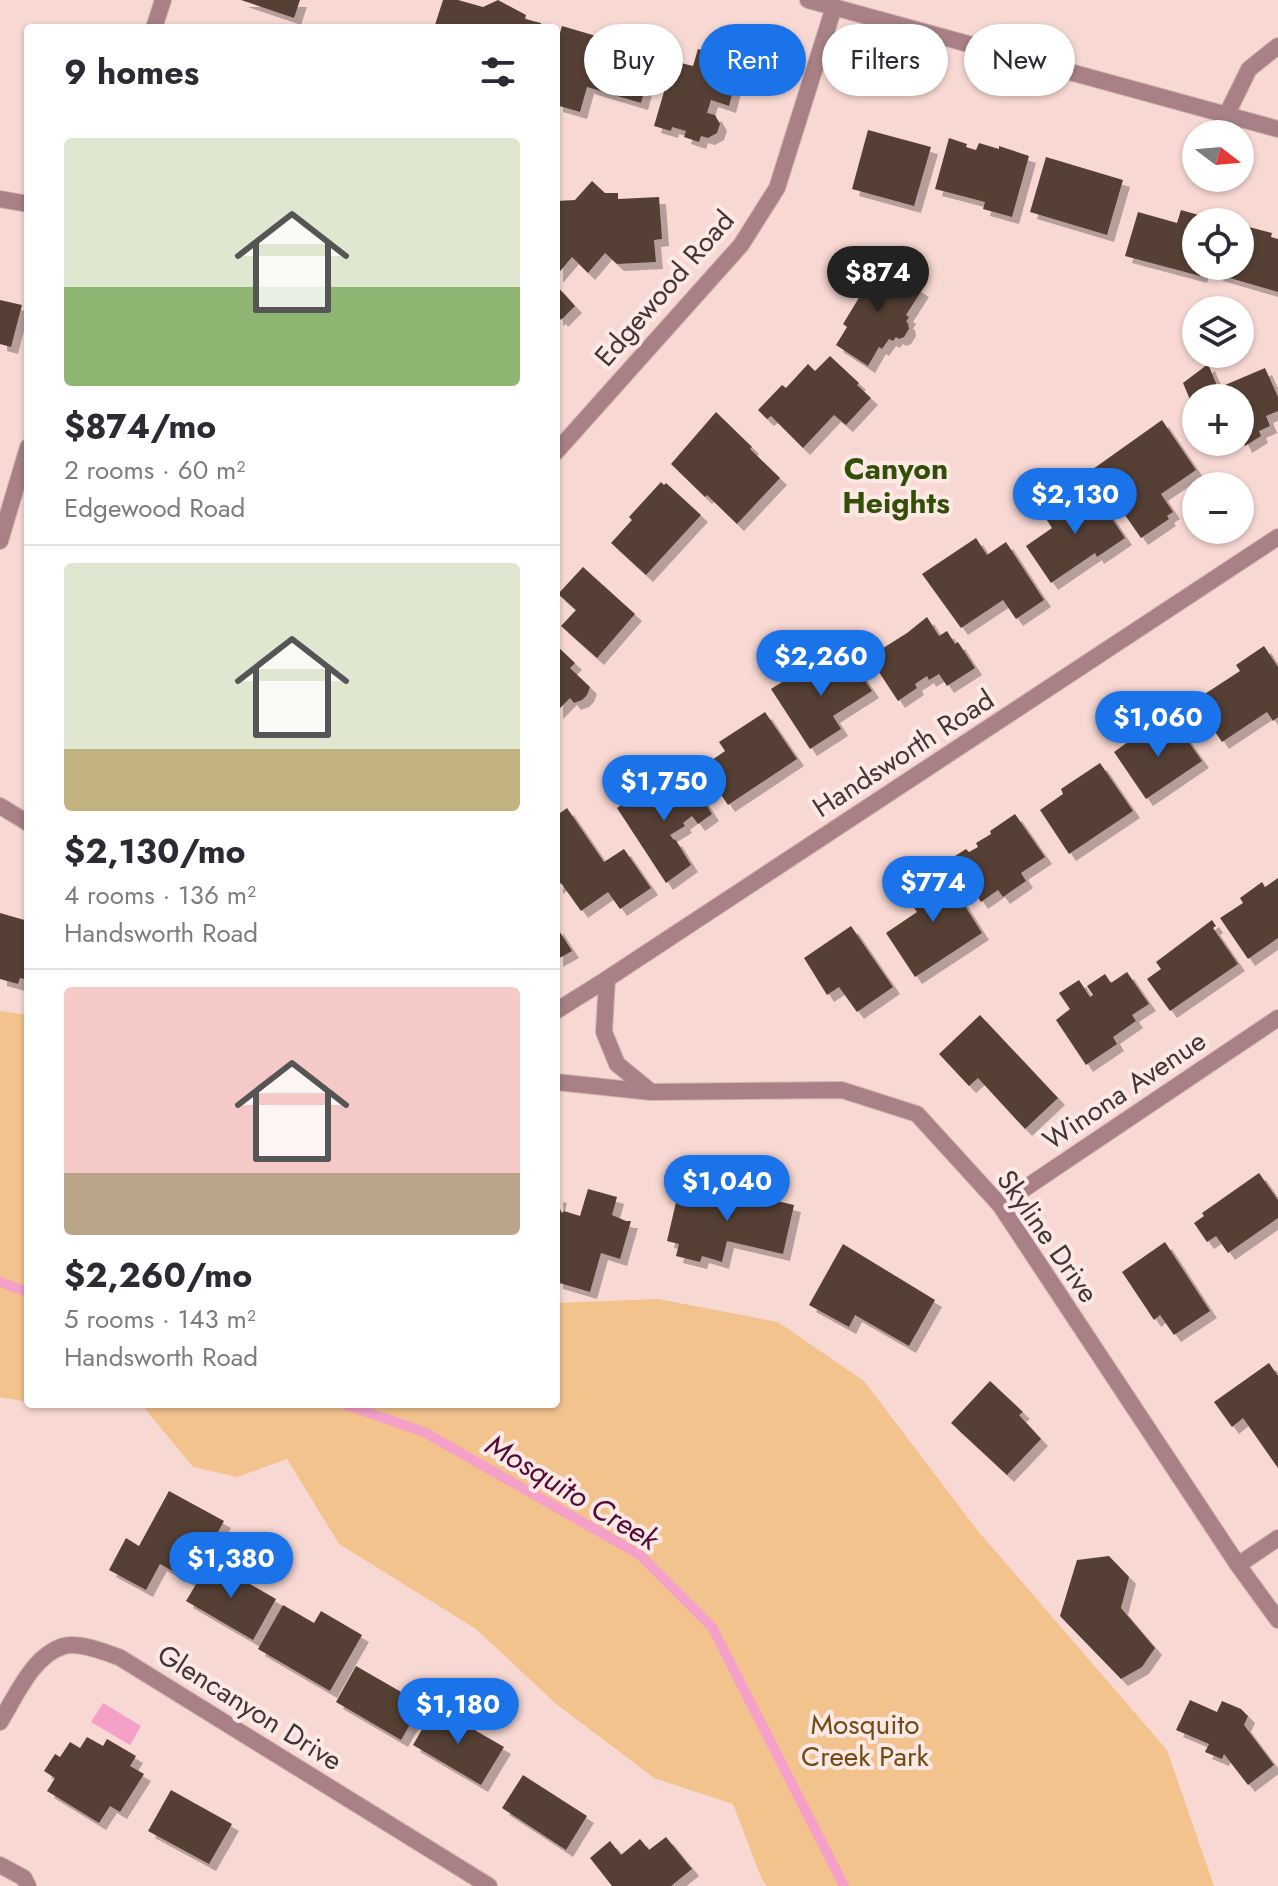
<!DOCTYPE html>
<html lang="en">
<head>
<meta charset="utf-8">
<style>
  body { margin:0; font-family:Jost,sans-serif; background:#f7f7f7; color:#2b2b33; height:100vh; display:flex; flex-direction:column; font-size:30px; white-space:nowrap }
  * { box-sizing:border-box; margin:0 }
  p { font-size:26px; color:#7c7c81 }
  .icon { flex:none; width:44px; height:44px; fill:none; stroke:currentColor; stroke-width:2; stroke-linecap:round; stroke-linejoin:round }
  .map { position:relative; flex:1; overflow:hidden }
  .panel { position:absolute; left:24px; top:24px; width:536px; height:1384px; display:flex; flex-direction:column; background:#fff; border-radius:8px; box-shadow:0 2px 6px #0004 }
  .panel>* { flex:none }
  .guide { position:absolute; left:584px; top:24px; width:574px; height:72px; display:flex; gap:16px }
  .needle { width:52px; rotate:106deg }
  .tools { position:absolute; left:1182px; top:120px; display:grid; gap:16px }
  .tools a { display:grid; place-items:center; width:72px; height:72px; border-radius:50%; background:#fff; box-shadow:0 2px 6px #0004; font-size:40px }
  .price { position:absolute; translate:-50% -68px; padding:0 18px; border-radius:28px; background:#1a73e8; color:#fff; font-size:26px; line-height:52px; filter:drop-shadow(0 2px 4px #0008) }
  .price::after { content:''; position:absolute; left:50%; top:48px; width:24px; height:18px; margin-left:-12px; background:inherit; clip-path:polygon(0 0,100% 0,50% 100%) }
  .price.current { background:#222; color:#fff }
  ul { padding:0; list-style:none }
  li { display:grid; align-content:center; gap:16px; height:424px; padding:0 40px }
  li+li { border-top:2px solid #e1e1e2 }
  li span { display:grid; place-items:center; height:248px; border-radius:8px; color:#555 }
  li>.icon { margin-inline-start:auto }
  span .icon { width:144px; height:144px; fill:#fffc; stroke-width:1 }
  li b { font-size:34px }
  h2 { display:flex; justify-content:space-between; align-items:center; height:96px; padding:0 40px; font-size:34px }
  .chip { padding:0 28px; border-radius:36px; background:#fff; box-shadow:0 2px 6px #0004; font-size:28px; line-height:72px }
  .chip.current { background:#1a73e8; color:#fff }
  .map>svg:first-child { display:block }
</style>
</head>
<body>
<div class="map">
<svg width="1278" height="1886" viewBox="0 0 1278 1886">
  <defs>
    <filter id="shadow"><feDropShadow dx="7" dy="7" stdDeviation="0" flood-color="#0004"/></filter>
  </defs>
  <rect width="100%" height="100%" fill="#f8d8d3"/>
  <g fill="#f3c38d">
    <path d="M0,1011l28,4v387l-28,-5z"/>
    <path d="M658,1299l120,23 86,59 114,150 189,219 47,136h-447l-5,-6 -29,-76 -79,-26 -99,-75 -79,-74 -137,-85 -52,-85 -50,18 -44,-10 -52,-63h415v-101z"/>
  </g>
  <path fill="#f4a0c9" d="M103,1703l38,23 -11,19 -39,-23z"/>
  <g fill="none" stroke-linecap="round" stroke-linejoin="round">
    <g stroke="#f4a0c9" stroke-width="10">
      <path d="M0,1282l28,10"/>
      <path d="M344,1404l80,28 216,123 72,72 132,259"/>
    </g>
  </g>
  <g fill="#564035" filter="url(#shadow)">
    <path d="M241,0h59l-6,18z"/>
    <path d="M443,0h15l25,7 15,-7 28,15 -1,4 16,4 -1,5h-106z"/>
    <path d="M562,26l41,12 -1,3 52,15 -13,47 -54,-16 -7,25 -24,-7v-58z"/>
    <path d="M698,49l20,6 -1,3 20,6 -5,19 3,1 -1,3 -5,19 -18,-6 -4,13 8,2 5,9 -3,9 -9,5 -7,-2 -2,6 -15,-5 2,-6 -14,-4 -1,4 -17,-5 19,-65 20,5z"/>
    <path d="M868,130l63,17 -17,59 -62,-17z"/>
    <path d="M949,138l18,6 -1,3 10,3 3,-7 20,6v-3l30,10 -17,61 -29,-8 2,-7 -50,-13z"/>
    <path d="M1046,157l77,23 -16,55 -77,-23z"/>
    <path d="M592,181l13,12h13v6l41,-2 3,42 -8,1 2,22 -39,2 -12,-11 -17,20 -16,-16 -16,19v-75l19,-1z"/>
    <path d="M1181,210l39,11 -24,1v44h7l-3,10 -75,-20 13,-44 39,11z"/>
    <path d="M1241,225l31,8 -1,4 7,2v53l-62,-18 3,-8h21z"/>
    <path d="M878,262l44,28 -16,25 3,2 -3,5 2,1 1,6 -5,8 -5,2 -3,-2 -3,4 -4,-2 -7,10 -3,-2 -11,19 -32,-21 11,-18 -4,-3 17,-28 -3,-2z"/>
    <path d="M556,285l19,21 -14,14 -2,-3 -3,2z"/>
    <path d="M0,300l22,5 -11,42 -11,-3z"/>
    <path d="M830,356l29,27 -2,2 14,13 -25,27 -12,-10 -31,33 -32,-32 -4,3 -9,-9 24,-25 4,3 22,-24 7,7z"/>
    <path d="M1208,364l10,24 47,-20 13,29v14l-12,5 4,10 -11,5 2,5 -16,10 -5,-11v-37h-44v16l-13,-31z"/>
    <path d="M716,412l36,35 -2,2 30,29 -43,46 -30,-29 -2,2 -34,-33z"/>
    <path d="M1162,420l34,50 -35,24 12,18 -6,4 2,3 -28,19 -48,-69z"/>
    <path d="M661,482l3,3 2,-2 35,32 -55,60 -35,-32 21,-23 -3,-3z"/>
    <path d="M1093,490l32,48 -28,19 -2,-4 -44,30 -25,-37 26,-18 -9,-14 12,-8 8,4z"/>
    <path d="M976,538l11,17 19,-13 38,58 -28,19 -13,-19 -42,28 -39,-54z"/>
    <path d="M583,567l52,47 -38,44 -36,-32 15,-16 -18,-16z"/>
    <path d="M927,617l12,19 8,-5 8,13 3,-2 17,26 -28,18 -8,-12 -10,6 -2,-4 -12,8 2,4 -19,13 -29,-44 38,-24z"/>
    <path d="M556,645l19,18 -5,5 20,19 -3,8 -5,5 -8,3 -4,-5 -14,14z"/>
    <path d="M1264,646l14,21v50l-5,4 -6,-9 -45,30 -28,-41 46,-30 -4,-6z"/>
    <path d="M847,653l25,38 -39,25 8,13 -31,20 -39,-60 30,-19 6,10z"/>
    <path d="M765,712l32,47 -69,46 -26,-38 23,-16 -6,-9z"/>
    <path d="M1175,722l27,39 -56,38 -32,-47 25,-18 5,7z"/>
    <path d="M1100,763l33,48 -64,43 -29,-44 23,-16 -2,-5z"/>
    <path d="M678,777l9,15 8,-5 17,27 -14,10 -6,-8 -9,7 2,3 -15,9 4,5 1,-1 16,26 -25,18 -49,-75 13,-9 1,3 12,-8 -2,-2 19,-13 6,7z"/>
    <path d="M567,808l37,54 20,-13 27,39 -31,21 -12,-17 -27,19 -20,-28 -5,4v-71z"/>
    <path d="M1015,814l30,43 -24,16 5,8 -23,16 -5,-7 -17,12 -21,-31 -1,1 -4,-6 2,-1 -5,-7 14,-9 3,3 9,-5 -2,-4 15,-9 -1,-3z"/>
    <path d="M941,868l41,65 -67,44 -29,-44 31,-21 -14,-19z"/>
    <path d="M1278,878v60l-30,21 -28,-41 23,-15 -3,-5 22,-16 3,5z"/>
    <path d="M0,913l28,8v59l-8,-2 -2,6 -18,-5z"/>
    <path d="M1212,920l4,6 -3,2 25,36 -68,47 -23,-32 14,-10 -5,-7z"/>
    <path d="M556,926l16,25 -16,9z"/>
    <path d="M851,926l42,61 -36,25 -18,-25 -12,8 -23,-37z"/>
    <path d="M1127,972l22,32 -17,11 4,6 -23,16 4,7 -31,21 -30,-45 14,-11 -11,-16 20,-13 11,17 3,-2 -6,-9 18,-12 6,9z"/>
    <path d="M980,1015l78,83 -33,31 -47,-51 -9,8 -30,-32z"/>
    <path d="M1259,1173l19,27v18l-50,35 -12,-17 -9,6 -13,-19 10,-7 -2,-3z"/>
    <path d="M680,1185l45,11 1,-5 8,2 1,-2 59,14 -11,49 -56,-13 -5,21 -20,-6 -2,6 -24,-6 3,-12 -12,-3z"/>
    <path d="M588,1189l29,8 -5,18 14,6h5l-11,38 -19,-6 -11,39 -34,-10v-87l4,1 -2,9 4,8 2,-2 16,5z"/>
    <path d="M1165,1242l45,69 -36,24 -14,-20 -6,5 -32,-48z"/>
    <path d="M843,1244l92,56 -26,46 -54,-31 -6,12 -40,-22z"/>
    <path d="M1269,1363l9,13v92l-35,-50 -11,9 -18,-25z"/>
    <path d="M990,1381l33,31 -4,3 22,24 -34,36 -56,-52z"/>
    <path d="M169,1491l55,30 -33,60 -31,-17 -14,26 -37,-20 17,-32 13,8z"/>
    <path d="M1109,1556l20,21 -8,31 34,40 -13,19 -21,12 -61,-63 17,-56z"/>
    <path d="M210,1561l66,38 -23,41 -67,-39z"/>
    <path d="M283,1605l31,18 7,-12 41,24 -32,56 -72,-42z"/>
    <path d="M356,1666l66,38 -21,36 -65,-38z"/>
    <path d="M1190,1700l27,12 5,-11 19,8 7,7 -4,9 30,40 -26,20 -24,-31 -2,5 -17,-7 4,-8 -33,-14z"/>
    <path d="M435,1707l69,40 -23,38 -68,-40z"/>
    <path d="M87,1737l16,9 4,-7 29,17 -6,10 14,8 -24,38 -10,-6 -11,17 -52,-32 8,-13 -11,-7 11,-17 5,3 10,-15 10,6z"/>
    <path d="M523,1775l64,41 -21,34 -64,-42z"/>
    <path d="M171,1790l61,34 -23,40 -61,-33z"/>
    <path d="M666,1837l26,32 -21,17h-59l-22,-28 20,-17 11,14 19,-16 9,11z"/>
  </g>
  <g fill="none" stroke-linecap="round" stroke-linejoin="round">
    <g stroke="#d0b4b0" stroke-width="18">
      <g id="street">
        <path d="M808,0l470,129"/>
        <path d="M154,28l9,-28"/>
        <path d="M1227,114l22,-45 29,-23"/>
        <path d="M0,199l28,5"/>
        <path d="M556,452l185,-207 36,-57 57,-181"/>
        <path d="M0,541l28,-94"/>
        <path d="M0,806l28,17"/>
        <path d="M607,979l-3,53 13,32 33,27"/>
        <path d="M556,1011l51,-32 671,-442"/>
        <path d="M556,1082l95,10 191,-2 75,24 83,91 238,360 40,55"/>
        <path d="M1000,1205l278,-187"/>
        <path d="M1238,1565l40,-27"/>
        <path d="M0,1722c16,-26 33,-67 64,-76 16,-4 40,6 55,11l370,229"/>
        <path d="M0,1865l24,13 4,8"/>
      </g>
    </g>
    <use href="#street" stroke="#a88086" stroke-width="16"/>
  </g>
  <g text-anchor="middle" stroke-width="8" stroke-linejoin="round" paint-order="stroke">
    <g font-size="28" fill="#423634" stroke="#fce9e5">
      <text transform="translate(664 288) rotate(-49)" y="10">Edgewood Road</text>
      <text transform="translate(903 753) rotate(-33)" y="10">Handsworth Road</text>
      <text transform="translate(1124 1090) rotate(-34)" y="10">Winona Avenue</text>
      <text transform="translate(1048 1236) rotate(55)" y="10">Skyline Drive</text>
      <text transform="translate(250 1707) rotate(32)" y="10">Glencanyon Drive</text>
    </g>
    <g font-size="28" fill="#734b17" stroke="#fce9e5">
      <text x="865" y="1734">Mosquito<tspan x="865" dy="32">Creek Park</tspan></text>
    </g>
    <g font-size="30" font-weight="bold" fill="#334f07" stroke="#fce9e5">
      <text x="896" y="479">Canyon<tspan x="896" dy="34">Heights</tspan></text>
    </g>
    <g font-size="30" font-style="italic" fill="#540b38" stroke="#fce9e5">
      <text transform="translate(572 1492) rotate(31)" y="10">Mosquito Creek</text>
    </g>
  </g>
</svg>
<div class="tools">
<a><svg class="needle" viewBox="-14 -14 28 28"><path d="M0-13l5 13h-10z" fill="#e53935"/><path d="M0 13l5-13h-10z" fill="#7c7c81"/></svg></a>
<a><svg class="icon" aria-label="locate" viewBox="0 0 24 24"><circle cx="12" cy="12" r="6"/><path d="M12 2v4M12 18v4M2 12h4M18 12h4"/></svg></a>
<a><svg class="icon" aria-label="layers" viewBox="0 0 24 24"><path d="M12 4l9 5-9 5-9-5zM3 14l9 5 9-5"/></svg></a>
<a>+</a>
<a>−</a>
</div>
<b class="price current" style="left:878px;top:314px">$874</b>
<b class="price" style="left:1075px;top:536px">$2,130</b>
<b class="price" style="left:821px;top:698px">$2,260</b>
<b class="price" style="left:1158px;top:759px">$1,060</b>
<b class="price" style="left:664px;top:823px">$1,750</b>
<b class="price" style="left:933px;top:924px">$774</b>
<b class="price" style="left:727px;top:1223px">$1,040</b>
<b class="price" style="left:231px;top:1600px">$1,380</b>
<b class="price" style="left:458px;top:1746px">$1,180</b>
<div class="guide">
<a class="chip">Buy</a>
<a class="chip current">Rent</a>
<a class="chip">Filters</a>
<a class="chip">New</a>
</div>
<section class="panel">
<h2>9 homes<svg class="icon" aria-label="filters" viewBox="0 0 24 24"><path d="M4 7h16M4 17h16"/><circle cx="9" cy="7" r="2"/><circle cx="15" cy="17" r="2"/></svg></h2>
<ul>
<li><span style="background:linear-gradient(#dfe7d0 60%,#8fb573 0)"><svg class="icon" aria-label="home" viewBox="0 0 24 24"><path d="M3 11l9-7 9 7M6 9v11h12V9"/></svg></span><div><b>$874/mo</b><p>2 rooms · 60 m²</p><p>Edgewood Road</p></div></li>
<li><span style="background:linear-gradient(#dfe7d0 75%,#c2b280 0)"><svg class="icon" aria-label="home" viewBox="0 0 24 24"><path d="M3 11l9-7 9 7M6 9v11h12V9"/></svg></span><div><b>$2,130/mo</b><p>4 rooms · 136 m²</p><p>Handsworth Road</p></div></li>
<li><span style="background:linear-gradient(#f6c9c9 75%,#b9a48a 0)"><svg class="icon" aria-label="home" viewBox="0 0 24 24"><path d="M3 11l9-7 9 7M6 9v11h12V9"/></svg></span><div><b>$2,260/mo</b><p>5 rooms · 143 m²</p><p>Handsworth Road</p></div></li>
</ul>
</section>
</div>
</body>
</html>
